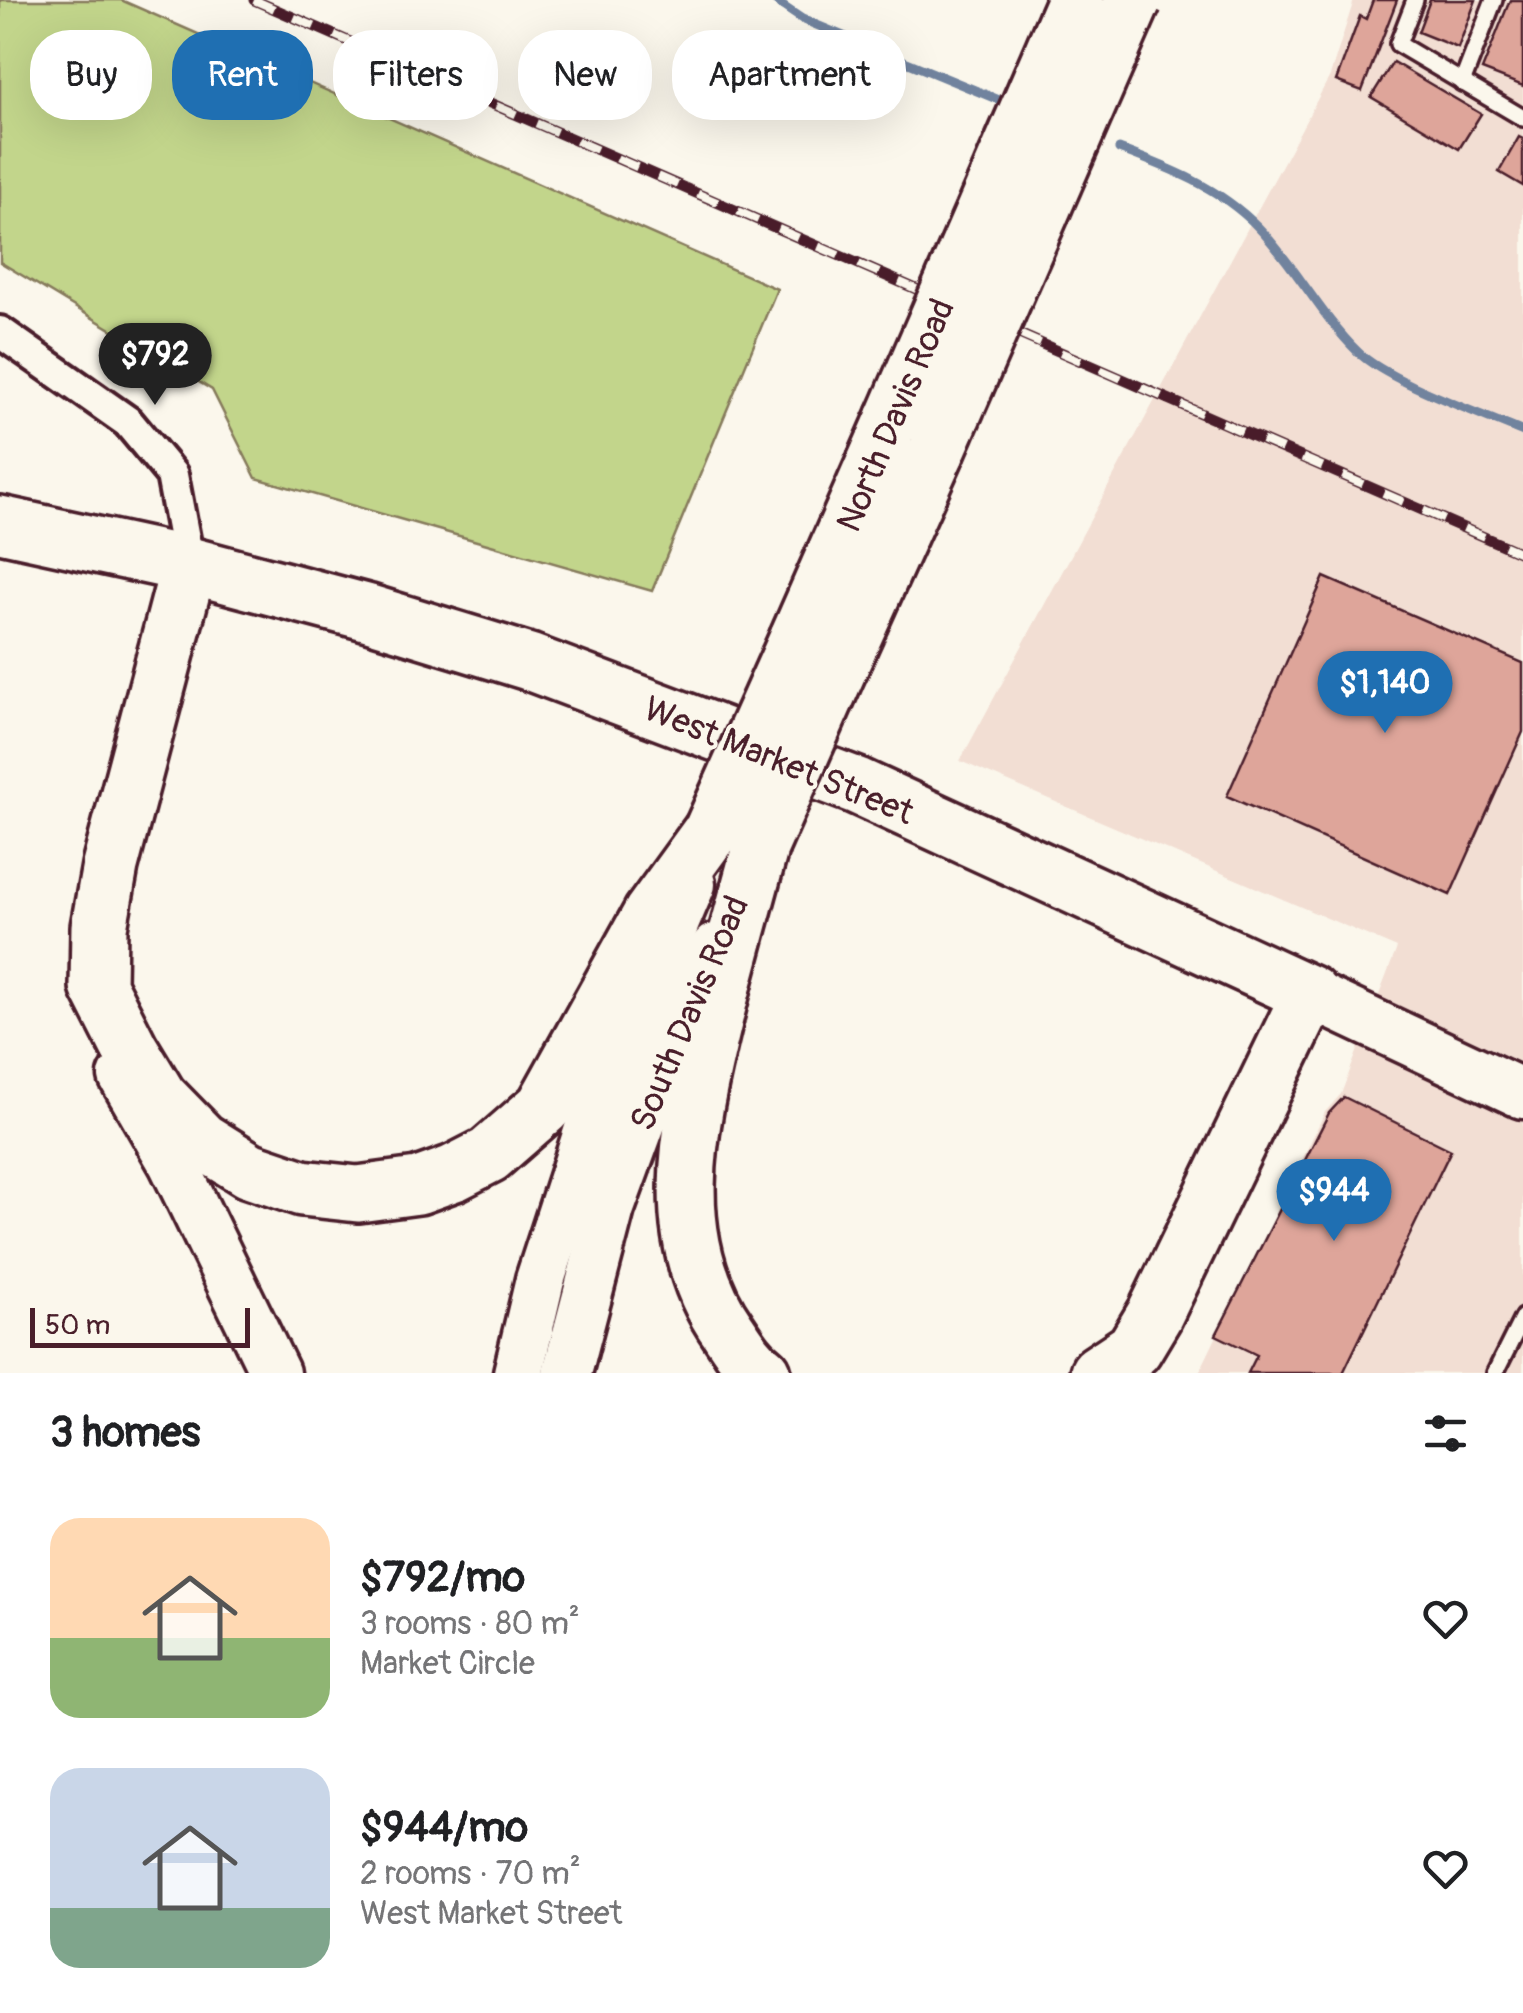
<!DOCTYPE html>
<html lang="en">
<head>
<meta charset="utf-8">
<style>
  body { margin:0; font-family:Pangolin,sans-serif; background:#f2f2f2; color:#202124; height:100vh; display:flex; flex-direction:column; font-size:38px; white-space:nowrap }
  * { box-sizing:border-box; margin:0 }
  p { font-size:32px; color:#757577 }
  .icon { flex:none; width:55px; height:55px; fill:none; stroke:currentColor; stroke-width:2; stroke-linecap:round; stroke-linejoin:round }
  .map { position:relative; height:1373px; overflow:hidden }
  .side { display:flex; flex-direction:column; background:#fff; flex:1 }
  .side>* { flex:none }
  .top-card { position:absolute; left:30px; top:30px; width:1000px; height:90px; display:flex; gap:20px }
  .scale { position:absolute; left:30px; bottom:25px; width:220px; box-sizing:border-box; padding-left:10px; border:5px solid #4a1f2b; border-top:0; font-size:28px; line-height:35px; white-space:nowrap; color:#4a1f2b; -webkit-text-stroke:8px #fbf7ec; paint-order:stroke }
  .price { position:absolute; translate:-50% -85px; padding:0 22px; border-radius:35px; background:#1f6fb2; color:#fff; font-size:32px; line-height:65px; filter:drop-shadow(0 2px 5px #0008) }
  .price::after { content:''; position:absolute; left:50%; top:60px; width:30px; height:22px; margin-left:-15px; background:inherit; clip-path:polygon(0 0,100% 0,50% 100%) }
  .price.selected { background:#222; color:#fff }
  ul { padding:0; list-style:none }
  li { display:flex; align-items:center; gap:30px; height:250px; padding:0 50px }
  li span { display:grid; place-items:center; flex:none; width:280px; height:200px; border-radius:30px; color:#555 }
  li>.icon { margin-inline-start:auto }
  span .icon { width:120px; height:120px; fill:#fffc; stroke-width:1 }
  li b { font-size:42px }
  h2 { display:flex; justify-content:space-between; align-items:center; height:120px; padding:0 50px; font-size:42px }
  .tag { padding:0 35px; border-radius:40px; background:#fff; box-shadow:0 10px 40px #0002; font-size:35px; line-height:90px }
  .tag.selected { background:#1f6fb2; color:#fff }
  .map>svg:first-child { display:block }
</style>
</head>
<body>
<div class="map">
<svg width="1523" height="1373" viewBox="0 0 1523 1373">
  <rect width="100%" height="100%" fill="#fbf7ec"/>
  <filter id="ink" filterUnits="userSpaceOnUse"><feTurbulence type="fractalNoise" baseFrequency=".01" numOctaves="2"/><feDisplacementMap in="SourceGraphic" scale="20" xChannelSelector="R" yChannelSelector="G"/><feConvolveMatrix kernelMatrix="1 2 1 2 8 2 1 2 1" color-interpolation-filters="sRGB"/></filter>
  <g filter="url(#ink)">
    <path fill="#f2ded3" d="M1354,0h169v1373h-324l126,-261 16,-18 56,-146 -437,-187 370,-685z"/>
    <path fill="#c2d58b" stroke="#867a5b" stroke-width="2.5" d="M0,0h121l656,289 -125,302 -396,-113 -44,-88 -212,-128z"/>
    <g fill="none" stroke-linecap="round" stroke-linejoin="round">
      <g stroke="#71839e" stroke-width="9">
        <path d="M774,0l28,19 197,81"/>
        <path d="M1119,149c51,19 100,38 139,78 37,38 62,88 100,125 29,29 124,62 165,80"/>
      </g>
    </g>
    <g fill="#dea59a" stroke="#4a1f2b" stroke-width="2.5">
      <path d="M1373,0h24l-35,91 -26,-10 24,-65 6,3z"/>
      <path d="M1430,0h46l-18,48 -40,-16z"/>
      <path d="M1510,0h13v86l-41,-16z"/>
      <path d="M1393,62l88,52 -22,35 -88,-52z"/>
      <path d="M1519,137l4,2v47l-24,-14z"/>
      <path d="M1324,577l199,86v69l-73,163 -223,-99z"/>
      <path d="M1344,1097l107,53 -108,223h-95l9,-18 -41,-20 113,-222z"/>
    </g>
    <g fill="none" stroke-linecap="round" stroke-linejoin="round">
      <g stroke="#4a1f2b" stroke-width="22">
        <g id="lane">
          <path d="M1415,0l-17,44 125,74"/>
          <path d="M1462,83l32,-83"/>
          <path d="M1495,1373l28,-56"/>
        </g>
      </g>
      <g stroke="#4a1f2b" stroke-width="38">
        <path id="street" d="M0,332l128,90 44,53 17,90"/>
      </g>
      <g stroke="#4a1f2b" stroke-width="55">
        <g id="primary">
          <path d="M1310,994l213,100"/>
          <path d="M123,1076l50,87 102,210"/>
          <path d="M518,1373l22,-93 54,-166 97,-230"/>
          <path d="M567,1373l43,-165 32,-88 73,-172"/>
        </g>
      </g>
      <g stroke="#4a1f2b" stroke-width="62">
        <g id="highway">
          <path d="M0,524l189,41 177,47 163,50 328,124 453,208 -155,320 -21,35 -36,24"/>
          <path d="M189,565l-79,301 -11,61 -1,59 32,63 29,48 42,43 48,30 53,18 56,6 60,-8 36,-13 35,-18 55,-48 107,-193 61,-84"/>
          <path d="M797,640l97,-221"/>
          <path d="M841,664l96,-213"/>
          <path d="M761,845c-17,62 -34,123 -49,185 -24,101 -48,210 17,302 10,15 19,30 34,41"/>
        </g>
      </g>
      <use href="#lane" stroke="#fbf7ec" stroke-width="15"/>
      <use href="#street" stroke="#fbf7ec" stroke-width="30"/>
      <use href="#primary" stroke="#fbf7ec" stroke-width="48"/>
      <use href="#highway" stroke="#fbf7ec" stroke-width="55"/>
      <g stroke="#4a1f2b" stroke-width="11">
        <path id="rail" d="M254,0l1269,554"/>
      </g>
      <use href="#rail" stroke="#fbf7ec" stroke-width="8" stroke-dasharray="22" stroke-linecap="butt"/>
      <g stroke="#4a1f2b" stroke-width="62" stroke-linecap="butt">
        <g id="highway-bridge">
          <path d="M894,419l181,-419"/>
          <path d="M937,451l196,-451"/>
          <path d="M712,830l85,-190"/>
          <path d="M761,845l80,-181"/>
        </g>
      </g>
      <use href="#highway-bridge" stroke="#fbf7ec" stroke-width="55"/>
    </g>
  </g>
  <g text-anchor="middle" stroke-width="8" stroke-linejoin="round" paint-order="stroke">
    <g font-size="35" fill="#4a1f2b" stroke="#fbf7ec">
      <text transform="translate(895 415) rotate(-67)" y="12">North Davis Road</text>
      <text transform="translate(779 760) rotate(22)" y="12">West Market Street</text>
      <text transform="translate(689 1013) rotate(-67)" y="12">South Davis Road</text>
    </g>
  </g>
</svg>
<div class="scale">50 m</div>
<b class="price selected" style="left:155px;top:408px">$792</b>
<b class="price" style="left:1385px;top:736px">$1,140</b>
<b class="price" style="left:1334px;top:1244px">$944</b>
<div class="top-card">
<a class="tag">Buy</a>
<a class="tag selected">Rent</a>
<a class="tag">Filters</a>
<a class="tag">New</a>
<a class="tag">Apartment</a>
</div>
</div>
<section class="side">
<h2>3 homes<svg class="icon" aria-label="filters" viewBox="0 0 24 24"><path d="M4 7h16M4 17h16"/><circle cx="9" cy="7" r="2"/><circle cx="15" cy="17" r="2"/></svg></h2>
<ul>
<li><span style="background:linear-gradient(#ffd9b3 60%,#8fb573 0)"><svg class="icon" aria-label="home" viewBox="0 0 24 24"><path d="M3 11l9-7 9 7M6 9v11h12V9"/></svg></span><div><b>$792/mo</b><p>3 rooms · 80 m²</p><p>Market Circle</p></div><svg class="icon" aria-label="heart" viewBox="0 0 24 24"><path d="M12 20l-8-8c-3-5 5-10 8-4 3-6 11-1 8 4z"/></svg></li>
<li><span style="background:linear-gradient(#c9d6e8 70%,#7fa58c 0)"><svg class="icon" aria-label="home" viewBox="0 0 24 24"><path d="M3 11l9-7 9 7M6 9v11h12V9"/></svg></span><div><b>$944/mo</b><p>2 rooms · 70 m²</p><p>West Market Street</p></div><svg class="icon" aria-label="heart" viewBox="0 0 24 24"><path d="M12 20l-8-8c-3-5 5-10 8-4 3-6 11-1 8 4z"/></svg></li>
</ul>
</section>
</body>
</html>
